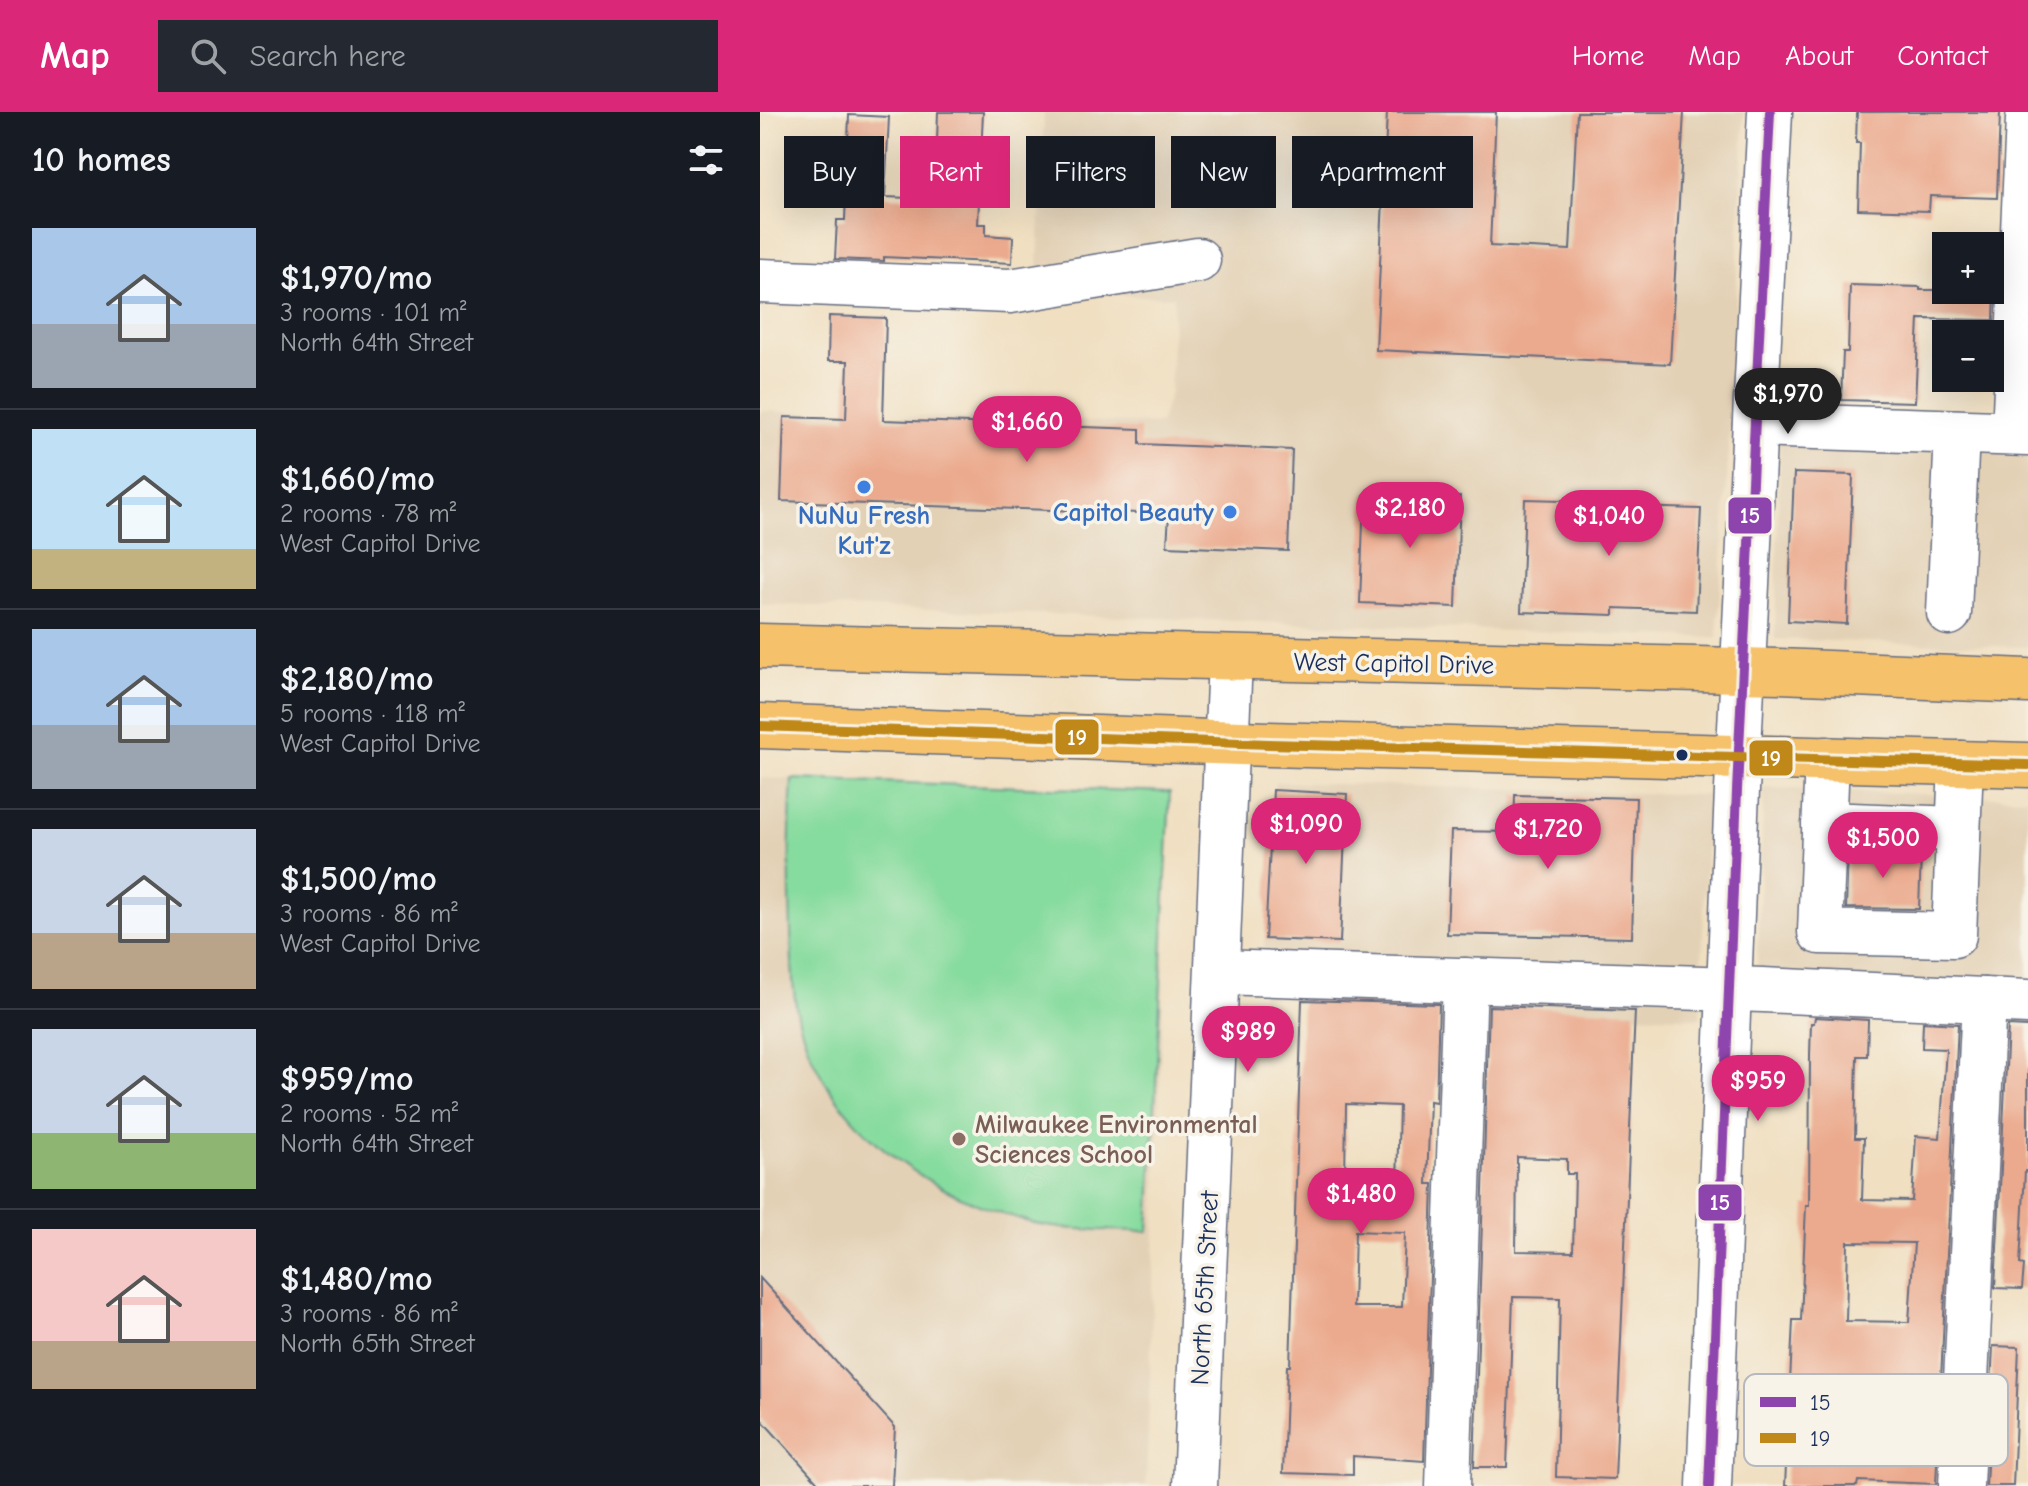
<!DOCTYPE html>
<html lang="en">
<head>
<meta charset="utf-8">
<style>
  body { margin:0; font-family:"Comic Neue",sans-serif; background:#242831; color:#f1f3f6; height:100vh; display:flex; flex-direction:column; font-size:30px; white-space:nowrap }
  * { box-sizing:border-box; margin:0 }
  p { font-size:26px; color:#9ea1a6 }
  .icon { flex:none; width:44px; height:44px; fill:none; stroke:currentColor; stroke-width:2; stroke-linecap:round; stroke-linejoin:round }
  .map { position:relative; flex:1; overflow:hidden }
  .side { display:flex; flex-direction:column; background:#171b24; width:760px }
  .side>* { flex:none }
  .guide { position:absolute; left:24px; top:24px; width:760px; height:72px; display:flex; gap:16px }
  .controls { position:absolute; left:1172px; top:120px; display:grid; gap:16px }
  .controls a { display:grid; place-items:center; width:72px; height:72px; border-radius:0px; background:#171b24; box-shadow:0 8px 32px #0002; font-size:40px }
  .price { position:absolute; translate:-50% -68px; padding:0 18px; border-radius:28px; background:#db2777; color:#fff; font-size:26px; line-height:52px; filter:drop-shadow(0 2px 4px #0008) }
  .price::after { content:''; position:absolute; left:50%; top:48px; width:24px; height:18px; margin-left:-12px; background:inherit; clip-path:polygon(0 0,100% 0,50% 100%) }
  .price.selected { background:#222; color:#fff }
  ul { padding:0; list-style:none }
  li { display:flex; align-items:center; gap:24px; height:200px; padding:0 32px }
  li+li { border-top:2px solid #363941 }
  li span { display:grid; place-items:center; flex:none; width:224px; height:160px; border-radius:0px; color:#555 }
  li>.icon { margin-inline-start:auto }
  span .icon { width:96px; height:96px; fill:#fffc; stroke-width:1 }
  li b { font-size:34px }
  h2 { display:flex; justify-content:space-between; align-items:center; height:96px; padding:0 32px; font-size:34px }
  .tag { padding:0 28px; border-radius:0px; background:#171b24; box-shadow:0 8px 32px #0002; font-size:28px; line-height:72px }
  .tag.selected { background:#db2777; color:#fff }
  header { display:flex; align-items:center; gap:48px; box-sizing:border-box; height:112px; padding:0 40px; background:#db2777; color:#fff }
  header strong { font-size:38px }
  nav { display:flex; gap:44px; margin-inline-start:auto; font-size:28px }
  .search { width:560px; height:72px; background:#242831; display:flex; align-items:center; gap:20px; box-sizing:border-box; padding:0 28px; border-radius:0px; color:#9ea1a6; font-size:30px }
  main { display:flex; flex:1; min-height:0 }
  .map>svg:first-child { display:block }
</style>
</head>
<body>
<header>
<strong>Map</strong>
<div class="search"><svg class="icon" aria-label="search" viewBox="0 0 24 24"><circle cx="10" cy="10" r="6"/><path d="M15 15l6 6"/></svg>Search here</div>
<nav><a>Home</a><a>Map</a><a>About</a><a>Contact</a></nav>
</header>
<main>
<section class="side">
<h2>10 homes<svg class="icon" aria-label="filters" viewBox="0 0 24 24"><path d="M4 7h16M4 17h16"/><circle cx="9" cy="7" r="2"/><circle cx="15" cy="17" r="2"/></svg></h2>
<ul>
<li><span style="background:linear-gradient(#a9c7e8 60%,#9aa5b1 0)"><svg class="icon" aria-label="home" viewBox="0 0 24 24"><path d="M3 11l9-7 9 7M6 9v11h12V9"/></svg></span><div><b>$1,970/mo</b><p>3 rooms · 101 m²</p><p>North 64th Street</p></div></li>
<li><span style="background:linear-gradient(#bfe0f5 75%,#c2b280 0)"><svg class="icon" aria-label="home" viewBox="0 0 24 24"><path d="M3 11l9-7 9 7M6 9v11h12V9"/></svg></span><div><b>$1,660/mo</b><p>2 rooms · 78 m²</p><p>West Capitol Drive</p></div></li>
<li><span style="background:linear-gradient(#a9c7e8 60%,#9aa5b1 0)"><svg class="icon" aria-label="home" viewBox="0 0 24 24"><path d="M3 11l9-7 9 7M6 9v11h12V9"/></svg></span><div><b>$2,180/mo</b><p>5 rooms · 118 m²</p><p>West Capitol Drive</p></div></li>
<li><span style="background:linear-gradient(#c9d6e8 65%,#b9a48a 0)"><svg class="icon" aria-label="home" viewBox="0 0 24 24"><path d="M3 11l9-7 9 7M6 9v11h12V9"/></svg></span><div><b>$1,500/mo</b><p>3 rooms · 86 m²</p><p>West Capitol Drive</p></div></li>
<li><span style="background:linear-gradient(#c9d6e8 65%,#8fb573 0)"><svg class="icon" aria-label="home" viewBox="0 0 24 24"><path d="M3 11l9-7 9 7M6 9v11h12V9"/></svg></span><div><b>$959/mo</b><p>2 rooms · 52 m²</p><p>North 64th Street</p></div></li>
<li><span style="background:linear-gradient(#f6c9c9 70%,#b9a48a 0)"><svg class="icon" aria-label="home" viewBox="0 0 24 24"><path d="M3 11l9-7 9 7M6 9v11h12V9"/></svg></span><div><b>$1,480/mo</b><p>3 rooms · 86 m²</p><p>North 65th Street</p></div></li>
</ul>
</section>
<div class="map">
<svg width="1268" height="1374" viewBox="0 0 1268 1374">
  <rect width="100%" height="100%" fill="#f7f3e8"/>
  <filter id="ink" filterUnits="userSpaceOnUse"><feTurbulence type="fractalNoise" baseFrequency=".0125" numOctaves="2"/><feDisplacementMap in="SourceGraphic" scale="16" xChannelSelector="R" yChannelSelector="G"/><feConvolveMatrix kernelMatrix="1 2 1 2 8 2 1 2 1" color-interpolation-filters="sRGB"/></filter>
  <filter id="wash" filterUnits="userSpaceOnUse"><feTurbulence type="fractalNoise" baseFrequency=".006" numOctaves="4" result="noise"/><feDisplacementMap in="SourceGraphic" scale="32" xChannelSelector="R" yChannelSelector="G"/><feGaussianBlur stdDeviation="1.8" result="paint"/><feColorMatrix in="noise" values="0 0 0 0 0 0 0 0 0 0 0 0 0 0 0 0 0 1.4 0 .05"/><feComposite in="paint" operator="in"/></filter>
  <g filter="url(#wash)">
    <rect width="100%" height="100%" fill="#f0dfc1"/>
    <g fill="#e3d1b6">
      <path d="M284,0h700l-13,302 -14,224 -957,-34v-193l400,13 10,-31 4,-96 -137,-5z"/>
      <path d="M1020,323l248,8v204l-253,-8z"/>
      <path d="M0,666l410,14 -24,694h-386z"/>
      <path d="M515,670l433,13 -8,223 -439,-21z"/>
      <path d="M1004,676l264,10v204l-272,-11z"/>
    </g>
    <path fill="#86db9e" stroke="#50857e" stroke-width="2" d="M32,667l378,13 -21,439c-34,-1 -69,0 -103,-5 -12,-2 -24,-6 -35,-10 -91,-27 -182,-93 -210,-188 -9,-31 -9,-64 -10,-96 -2,-51 -2,-102 1,-153z"/>
    <g id="blocks">
      <g fill="#ebaa8e" fill-rule="evenodd">
        <path d="M178,0h45l-5,112h8v11l27,2 -1,26 -128,-6v4l-49,-2 2,-39h8l4,-105 40,2 -4,80 50,2z"/>
        <path d="M627,0h109l-6,134 80,4 7,-138h107l-14,252 -294,-14z"/>
        <path d="M1097,0h143l-3,86 -67,-2 -1,15 -71,-2 2,-66h-4z"/>
        <path d="M1090,173l70,2v3h75l-1,30 -75,-1 -4,83 -74,-2 2,-48h5z"/>
        <path d="M69,204l57,2 -3,102 257,9v15l152,6 -4,101 -121,-5 2,-32 -388,-13 3,-84 62,2 2,-58h-20z"/>
        <path d="M1034,361l59,2 -6,149 -59,-3z"/>
        <path d="M604,382l96,3 -4,110 -96,-4z"/>
        <path d="M765,387l38,1v5l138,4 -5,102 -82,-3v7l-93,-3z"/>
        <path d="M513,678l74,4 -7,148 -75,-3z"/>
        <path d="M755,683l121,3 -4,140 -185,-4 4,-103 63,1z"/>
        <path d="M1088,738l73,3 -2,56 -73,-1z"/>
        <path d="M542,888l137,4 -3,98 -6,-1 -3,83h6l-9,277 -71,-5v19l-70,-2 4,-107h3zM586,992l53,2 -2,79 -52,-2zM595,1119l50,2 -3,74h-49z"/>
        <path d="M729,894l146,5 -20,468 -59,-2 4,-179 -47,-1 -6,170h-33zM757,1045l50,2v15h8l-2,78 -57,-1z"/>
        <path d="M1055,905l53,3 -1,36h-10l-2,82h9l-2,62 50,1 4,-65 24,2 6,-89 -24,-1 1,-26 35,2 -22,460 -78,-3 -1,5h-72l8,-166h8l5,-115h3l1,-150 1,-32h3zM1088,1130l66,1 -5,79 -63,-1z"/>
        <path d="M1248,914l20,1v144h-3l-5,93 4,1 -2,24 -27,-1z"/>
        <path d="M0,1166l135,149 -3,59h-71l-61,-68z"/>
        <path d="M1233,1234l26,1 -6,139h-27z"/>
      </g>
    </g>
  </g>
  <g filter="url(#ink)">
    <use href="#blocks" fill-opacity="0" stroke="#666d81" stroke-width="2"/>
    <g fill="none" stroke-linecap="round" stroke-linejoin="round">
      <g stroke="#666d81" stroke-width="47">
        <g id="minor">
          <path d="M0,169l250,10 188,-31"/>
          <path d="M995,313l273,9"/>
          <path d="M1254,321l14,-314"/>
          <path d="M1189,501l8,-181"/>
          <path d="M1067,647l-7,173 134,3 7,-172"/>
          <path d="M1064,712l134,5"/>
          <path d="M458,860l545,18 265,12"/>
          <path d="M435,1374l35,-827"/>
          <path d="M688,1374l17,-506"/>
          <path d="M949,1374l28,-696 33,-678"/>
          <path d="M1201,1374l23,-486"/>
        </g>
      </g>
      <g stroke="#666d81" stroke-width="47">
        <g id="major">
          <path d="M0,534l1019,25 249,10"/>
          <path d="M0,614l509,18 759,21"/>
        </g>
      </g>
      <use href="#minor" stroke="#fff" stroke-width="44"/>
      <use href="#major" stroke="#f5c16b" stroke-width="44"/>
      <g stroke="#f7f3e8" stroke-width="16">
        <path id="bus-1" d="M949,1374l28,-696 33,-678"/>
      </g>
      <g stroke="#f7f3e8" stroke-width="16">
        <path id="bus-2" d="M0,614l509,18 759,21"/>
      </g>
      <use href="#bus-1" stroke="#8e44ad" stroke-width="10"/>
      <use href="#bus-2" stroke="#c08818" stroke-width="10"/>
    </g>
  </g>
  <g fill="#3f7fe0" stroke="#f7f3e8" stroke-width="3">
    <circle cx="104" cy="375" r="8"/>
    <circle cx="470" cy="400" r="8"/>
  </g>
  <circle fill="#1b2f5e" stroke="#f7f3e8" stroke-width="3" cx="922" cy="643" r="7"/>
  <circle fill="#8d6e63" stroke="#f7f3e8" stroke-width="3" cx="199" cy="1027" r="8"/>
  <g text-anchor="middle" stroke-width="7" stroke-linejoin="round" paint-order="stroke">
    <g font-size="26" font-weight="bold" fill="#366cbe" stroke="#f7f3e8" text-anchor="end">
      <text x="454" y="409">Capitol Beauty</text>
      <text x="104" y="412" text-anchor="middle">NuNu Fresh<tspan x="104" dy="30">Kut'z</tspan></text>
    </g>
    <g font-size="26" fill="#1b2f5e" stroke="#f7f3e8">
      <text transform="translate(634 551) rotate(1)" y="9">West Capitol Drive</text>
      <text transform="translate(444 1176) rotate(-87)" y="9">North 65th Street</text>
    </g>
    <g font-size="26" font-weight="bold" fill="#785e54" stroke="#f7f3e8" text-anchor="start">
      <text x="215" y="1021">Milwaukee Environmental<tspan x="215" dy="30">Sciences School</tspan></text>
    </g>
  </g>
  <rect x="984" y="1262" width="264" height="92" rx="12" fill="#f7f3e8" stroke="#b5b8bf" stroke-width="2"/>
  <rect x="1000" y="1285" width="36" height="10" fill="#8e44ad"/>
  <rect x="1000" y="1321" width="36" height="10" fill="#c08818"/>
  <g font-size="22" fill="#1b2f5e">
    <text x="1050" y="1298">15</text>
    <text x="1050" y="1334">19</text>
  </g>
  <g stroke="#f7f3e8" stroke-width="3">
    <rect x="967" y="384" width="46" height="39" rx="8" fill="#8e44ad"/>
    <rect x="294" y="606" width="46" height="38" rx="8" fill="#c08818"/>
    <rect x="988" y="627" width="46" height="38" rx="8" fill="#c08818"/>
    <rect x="937" y="1071" width="46" height="39" rx="8" fill="#8e44ad"/>
  </g>
  <g font-size="22" text-anchor="middle" font-weight="bold" fill="#fff">
    <text x="990" y="411">15</text>
    <text x="317" y="633">19</text>
    <text x="1011" y="654">19</text>
    <text x="960" y="1098">15</text>
  </g>
</svg>
<div class="controls">
<a>+</a>
<a>−</a>
</div>
<b class="price selected" style="left:1028px;top:324px">$1,970</b>
<b class="price" style="left:267px;top:352px">$1,660</b>
<b class="price" style="left:650px;top:438px">$2,180</b>
<b class="price" style="left:849px;top:446px">$1,040</b>
<b class="price" style="left:546px;top:754px">$1,090</b>
<b class="price" style="left:788px;top:759px">$1,720</b>
<b class="price" style="left:1123px;top:768px">$1,500</b>
<b class="price" style="left:488px;top:962px">$989</b>
<b class="price" style="left:998px;top:1011px">$959</b>
<b class="price" style="left:601px;top:1124px">$1,480</b>
<div class="guide">
<a class="tag">Buy</a>
<a class="tag selected">Rent</a>
<a class="tag">Filters</a>
<a class="tag">New</a>
<a class="tag">Apartment</a>
</div>
</div>
</main>
</body>
</html>
